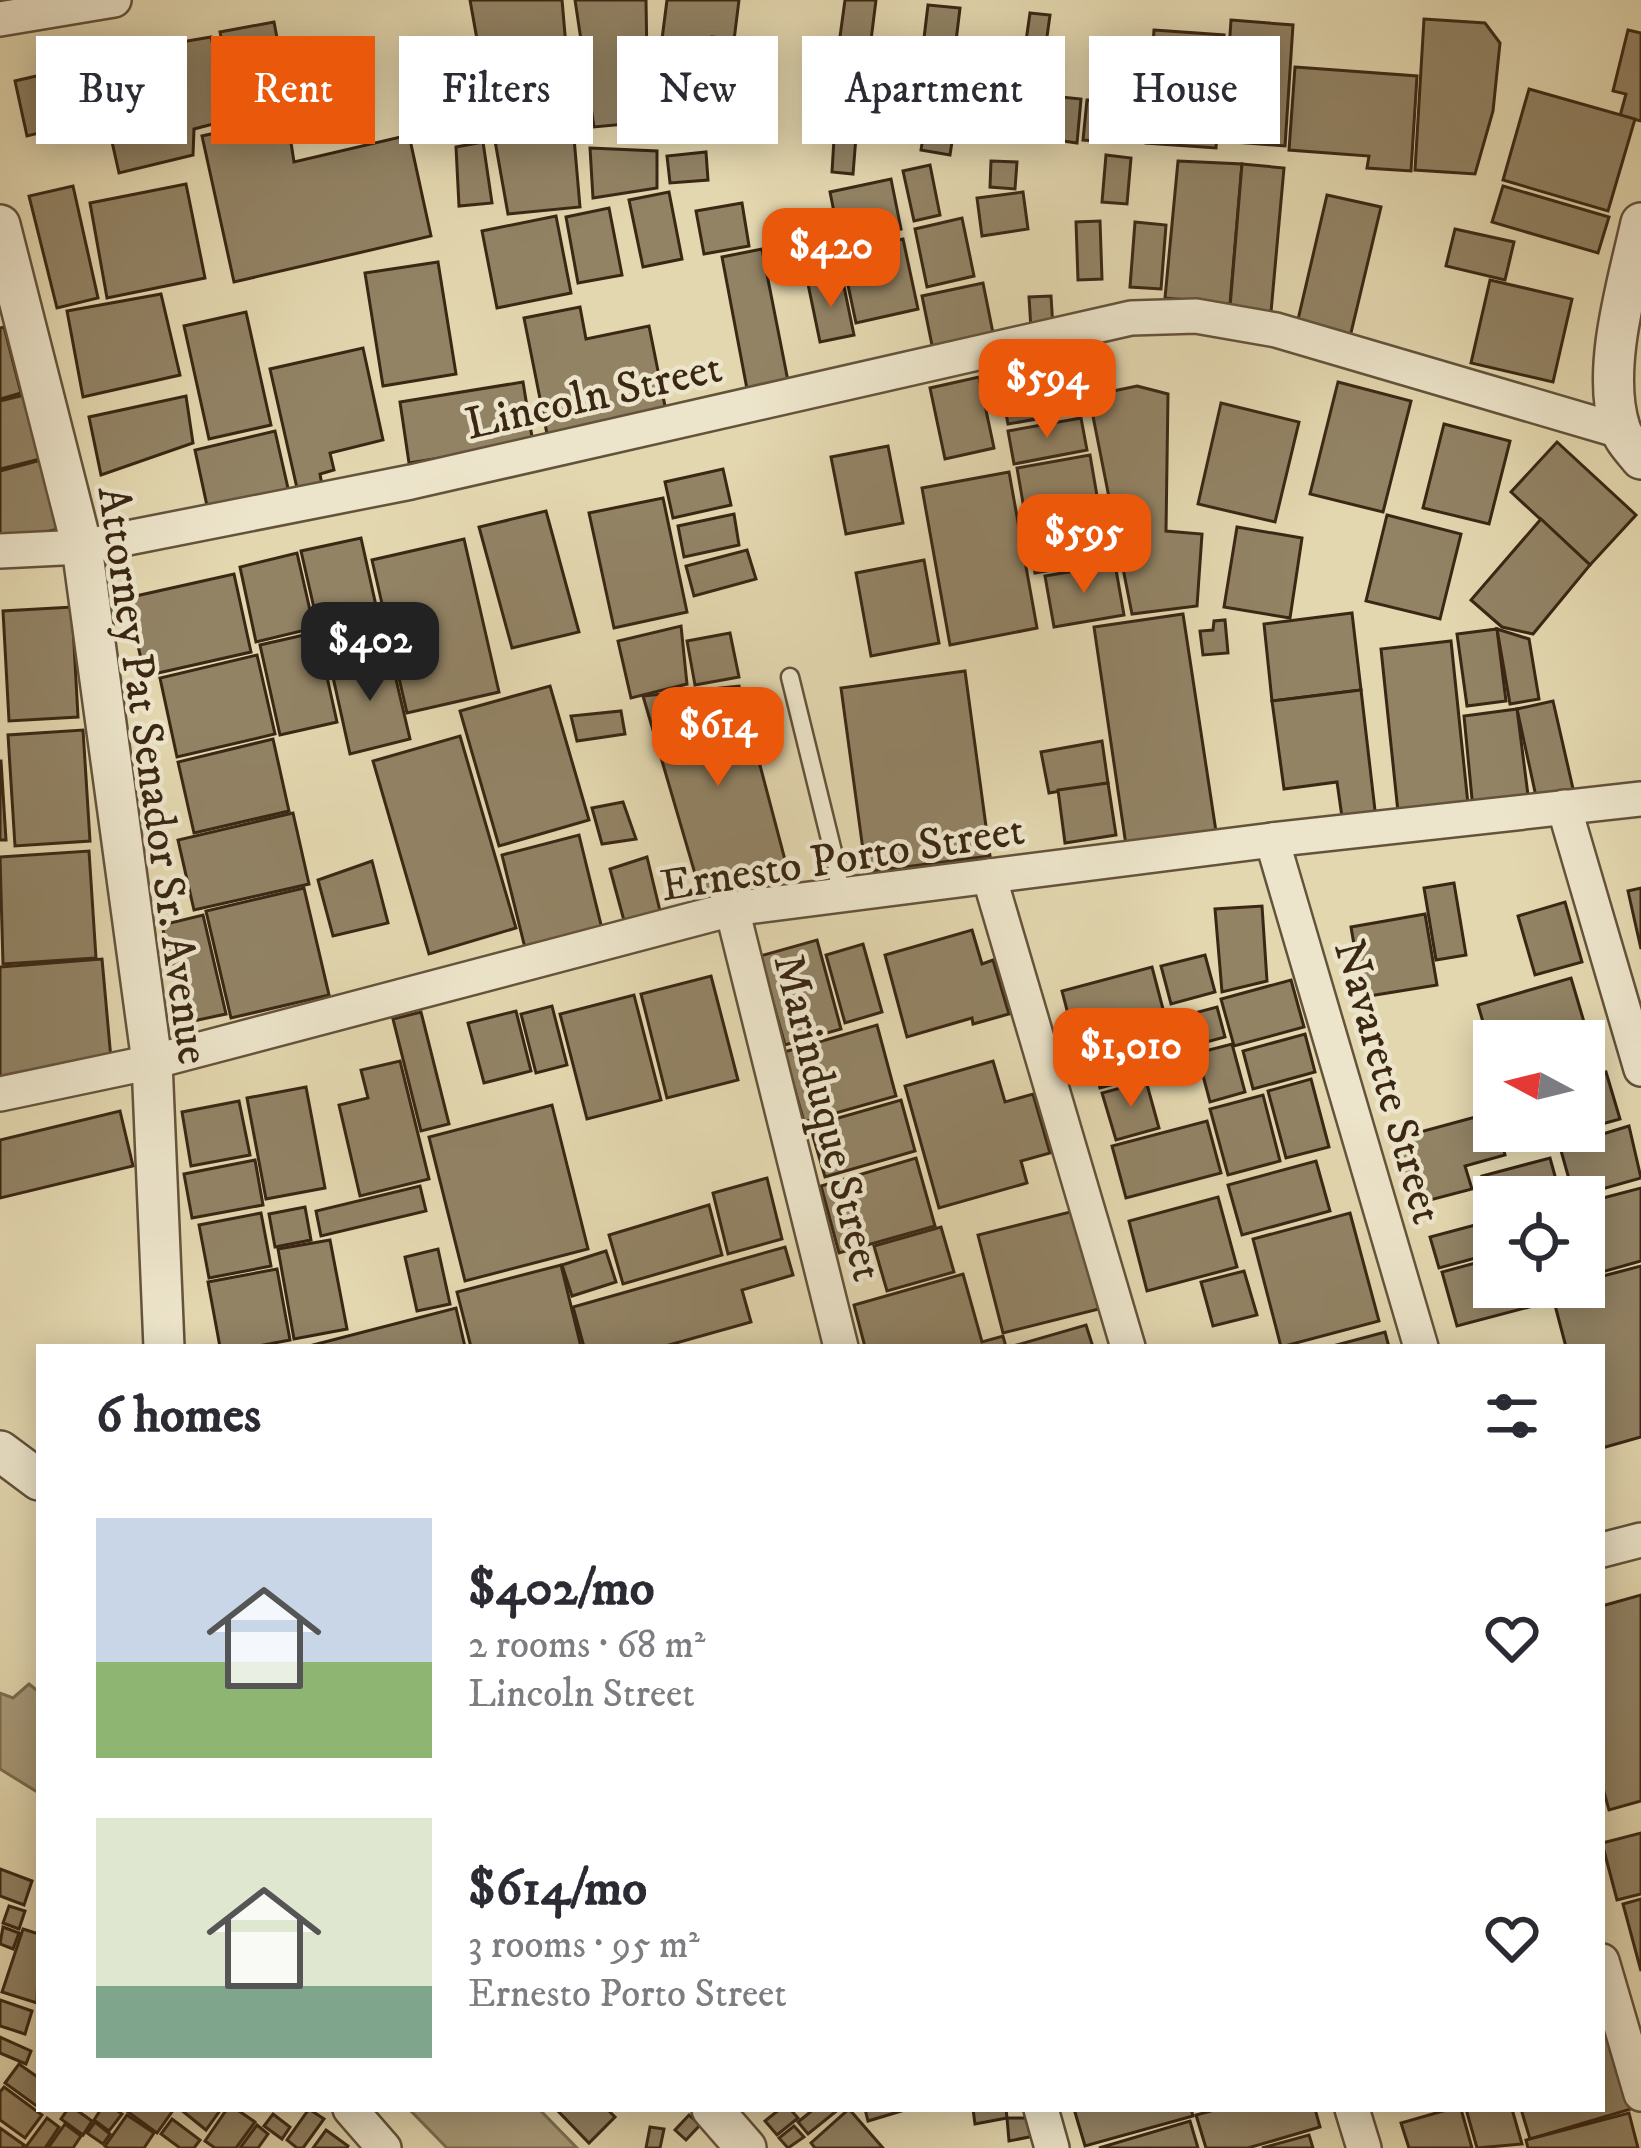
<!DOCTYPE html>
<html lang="en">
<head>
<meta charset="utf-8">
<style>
  body { margin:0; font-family:"IM FELL DW Pica",serif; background:#f7f7f7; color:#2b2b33; height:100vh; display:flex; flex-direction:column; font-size:45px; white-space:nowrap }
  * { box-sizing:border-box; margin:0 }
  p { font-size:39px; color:#7c7c81 }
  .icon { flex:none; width:66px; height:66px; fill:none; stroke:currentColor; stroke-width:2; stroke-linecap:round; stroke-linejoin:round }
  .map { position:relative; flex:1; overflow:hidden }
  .side { position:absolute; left:36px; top:1344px; width:1569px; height:768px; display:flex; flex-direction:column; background:#fff; border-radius:0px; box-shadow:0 6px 30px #0003 }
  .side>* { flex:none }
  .banner { position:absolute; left:36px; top:36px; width:1569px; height:108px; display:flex; gap:24px }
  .needle { width:78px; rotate:277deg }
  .controls { position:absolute; left:1473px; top:1020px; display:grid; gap:24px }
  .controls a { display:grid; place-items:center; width:132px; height:132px; border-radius:0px; background:#fff; box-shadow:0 6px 30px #0003; font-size:60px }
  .price { position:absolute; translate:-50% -102px; padding:0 27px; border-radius:24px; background:#ea580c; color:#fff; font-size:39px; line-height:78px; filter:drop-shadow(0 3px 6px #0008) }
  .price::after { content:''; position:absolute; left:50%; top:72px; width:36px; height:27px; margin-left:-18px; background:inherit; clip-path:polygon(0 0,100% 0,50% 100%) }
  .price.active { background:#222; color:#fff }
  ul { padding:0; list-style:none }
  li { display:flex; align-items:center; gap:36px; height:300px; padding:0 60px }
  li span { display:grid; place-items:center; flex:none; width:336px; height:240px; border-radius:0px; color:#555 }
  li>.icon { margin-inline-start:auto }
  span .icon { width:144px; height:144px; fill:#fffc; stroke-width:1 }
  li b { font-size:51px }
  h2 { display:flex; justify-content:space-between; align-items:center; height:144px; padding:0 60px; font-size:51px }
  .tag { padding:0 42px; border-radius:0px; background:#fff; box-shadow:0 6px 30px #0003; font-size:42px; line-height:108px }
  .tag.active { background:#ea580c; color:#fff }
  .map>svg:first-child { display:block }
</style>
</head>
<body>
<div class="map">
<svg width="1641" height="2148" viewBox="0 0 1641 2148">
  <rect width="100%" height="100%" fill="#e3d7af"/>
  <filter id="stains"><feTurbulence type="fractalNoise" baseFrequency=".00167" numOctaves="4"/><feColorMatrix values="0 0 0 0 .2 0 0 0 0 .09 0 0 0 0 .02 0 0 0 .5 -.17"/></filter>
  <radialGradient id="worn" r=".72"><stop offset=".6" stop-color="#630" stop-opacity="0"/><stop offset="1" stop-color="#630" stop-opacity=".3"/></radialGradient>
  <g fill="#aa9b7a" stroke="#7d6d51" stroke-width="3">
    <path d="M29,1684l10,8v101l-39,-24v-76l13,5z"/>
    <path d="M409,2109h130l38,39h-130z"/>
  </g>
  <g fill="#928365" stroke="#3a2714" stroke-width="3">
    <path d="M470,0h92l18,207 -72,7z"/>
    <path d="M575,0h71l2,122 -54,5z"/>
    <path d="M667,0h72l-5,40 -22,-3 -2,16 -49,-6z"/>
    <path d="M845,0h31l-6,48 -31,-4z"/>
    <path d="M928,5l32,3 -4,33 -32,-3z"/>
    <path d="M1030,13l20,2 -5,36 -20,-3z"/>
    <path d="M1424,19l61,4 15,20 -7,68 -18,63 -60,-4z"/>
    <path d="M1231,20l62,5 -8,121 -62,-5z"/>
    <path d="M274,22l16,84 -51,12 -19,-86z"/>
    <path d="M1154,30l70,5 -8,113 -70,-5z"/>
    <path d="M1628,30l13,3v88l-21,-5 6,-22 -13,-3z"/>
    <path d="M211,37l18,83 -35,9 -1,26 -74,18 -26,-116z"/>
    <path d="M667,56l72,7 -5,46 -72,-7z"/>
    <path d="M84,65l12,54 -69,17 -12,-55z"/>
    <path d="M1295,67l122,9 -6,95 -44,-3 2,-12 -80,-6z"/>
    <path d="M352,77l9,42 -56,12 -9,-41z"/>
    <path d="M1529,89l106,30 -27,92 -105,-31z"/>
    <path d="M1026,95l29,3 -5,38 -29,-4z"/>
    <path d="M1061,97l20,2 -4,44 -21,-3z"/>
    <path d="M929,99l29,3 -8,53 -29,-5z"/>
    <path d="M1087,100l13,1 -4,40 -13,-1z"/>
    <path d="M287,117l7,45 115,-27 22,101 -197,46 -32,-146z"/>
    <path d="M835,122l22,2 -4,50 -21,-2z"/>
    <path d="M483,142l9,61 -33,3 -3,-59z"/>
    <path d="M590,148l67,3v37l-64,10z"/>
    <path d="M706,152l2,28 -38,3 -3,-27z"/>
    <path d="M1106,155l25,3 -4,46 -25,-2z"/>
    <path d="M991,161l26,1 -2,27 -25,-2z"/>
    <path d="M1178,161l64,3 -12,140 -65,-6z"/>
    <path d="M1242,164l42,4 -14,155 -41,-4z"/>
    <path d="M930,165l10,50 -26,6 -11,-50z"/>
    <path d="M891,179l10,50 -61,13 -10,-50z"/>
    <path d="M186,184l19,94 -98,20 -17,-95z"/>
    <path d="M73,186l25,112 -41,10 -28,-112z"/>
    <path d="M1503,186l106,31 -11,36 -106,-31z"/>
    <path d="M669,192l13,67 -39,8 -14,-67z"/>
    <path d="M1023,192l5,37 -46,7 -5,-38z"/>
    <path d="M1327,195l54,12 -31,130 -53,-13z"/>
    <path d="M742,203l7,43 -45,8 -8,-43z"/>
    <path d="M609,208l13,67 -44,8 -12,-66z"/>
    <path d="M556,216l15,77 -74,15 -15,-77z"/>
    <path d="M962,218l12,58 -47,11 -12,-58z"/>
    <path d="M1100,221l2,58 -24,1 -2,-58z"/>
    <path d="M1135,222l31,3 -5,64 -31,-2z"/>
    <path d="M827,223l11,48 -46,9 -10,-47z"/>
    <path d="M1455,229l59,13 -9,38 -59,-14z"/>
    <path d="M903,239l15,70 -62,14 -15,-71z"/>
    <path d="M762,249l26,132 -41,8 -25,-132z"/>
    <path d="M438,262l18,112 -73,12 -18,-113z"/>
    <path d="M842,277l12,58 -34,7 -12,-58z"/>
    <path d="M1490,280l82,19 -19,83 -82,-19z"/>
    <path d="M983,283l12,60 -61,12 -12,-59z"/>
    <path d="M161,294l19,81 -97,22 -16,-86z"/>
    <path d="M1051,296l2,32 -22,1 -2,-32z"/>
    <path d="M580,307l6,32 63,-13 19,95 -119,23 -25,-126z"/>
    <path d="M246,312l25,113 -62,14 -25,-113z"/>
    <path d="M4,327l17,66 -21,6v-71z"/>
    <path d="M363,348l20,92 -53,13 4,17 -14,4 3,17 -24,6 -29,-128z"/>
    <path d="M1065,376l6,37 -63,11 -7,-36z"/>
    <path d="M979,377l15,71 -49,11 -15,-71z"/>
    <path d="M523,382l10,61 -124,20 -9,-61z"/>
    <path d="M1338,382l73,19 -28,111 -73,-18z"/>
    <path d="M1137,386l31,8 -2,137 36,3 -5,72 -65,8 -43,-218z"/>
    <path d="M28,394l16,64 -44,11v-68z"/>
    <path d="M186,396l7,47 -92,32 -12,-58z"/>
    <path d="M1221,403l78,19 -24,100 -77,-18z"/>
    <path d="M1081,418l6,32 -73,14 -6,-33z"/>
    <path d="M1444,424l66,17 -21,83 -66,-16z"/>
    <path d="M275,431l15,66 -81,18 -14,-65z"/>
    <path d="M1557,442l79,73 -46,50 -79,-73z"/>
    <path d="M888,446l15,77 -57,11 -15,-77z"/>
    <path d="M1090,455l18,105 -73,13 -18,-105z"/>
    <path d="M41,460l17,69 -58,15v-73z"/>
    <path d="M723,469l8,36 -58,13 -8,-36z"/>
    <path d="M1009,472l28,156 -87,17 -28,-157z"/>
    <path d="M663,498l24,114 -73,16 -25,-115z"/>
    <path d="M546,511l33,121 -67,16 -33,-121z"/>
    <path d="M734,514l5,31 -55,12 -6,-31z"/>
    <path d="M1387,515l74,19 -21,85 -74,-18z"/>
    <path d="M1541,519l49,46 -57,69 -31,-7 -31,-27z"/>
    <path d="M1237,527l65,11 -12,80 -66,-11z"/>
    <path d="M361,538l25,113 -59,14 -26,-114z"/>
    <path d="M464,539l35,153 -92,21 -35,-153z"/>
    <path d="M747,550l9,29 -62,17 -8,-30z"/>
    <path d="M297,553l17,75 -58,14 -16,-75z"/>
    <path d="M924,560l15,83 -68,13 -15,-83z"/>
    <path d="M1115,564l9,51 -70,12 -9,-51z"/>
    <path d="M234,574l17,78 -106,24 -18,-78z"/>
    <path d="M72,607l6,110 -69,4 -6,-110z"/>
    <path d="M1352,613l9,77 -89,11 -8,-77z"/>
    <path d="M1183,614l34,224 -90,14 -33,-225z"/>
    <path d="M1225,620l3,33 -25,2 -3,-24 13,-1 1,-9z"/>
    <path d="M681,626l6,58 -56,14 -13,-57z"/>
    <path d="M1497,629l9,72 -39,5 -10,-72z"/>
    <path d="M1497,629l32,10 10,60 -29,5z"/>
    <path d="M317,632l20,90 -57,13 -20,-90z"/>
    <path d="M730,633l9,44 -44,8 -8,-44z"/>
    <path d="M1451,641l17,163 -70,8 -17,-163z"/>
    <path d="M390,654l20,85 -60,15 -19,-86z"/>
    <path d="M257,655l18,79 -98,23 -17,-79z"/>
    <path d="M965,671l25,185 -124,16 -25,-184z"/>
    <path d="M550,686l39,134 -90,26 -39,-135z"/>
    <path d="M739,686l50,189 -86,26 -60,-205z"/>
    <path d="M1361,690l15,129 -33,5 -6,-42 -53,7 -12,-88z"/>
    <path d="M1553,701l21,92 -37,8 -20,-92z"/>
    <path d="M1517,709l12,94 -56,6 -9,-93z"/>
    <path d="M621,711l4,23 -48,7 -6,-25z"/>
    <path d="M83,730l7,111 -75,5 -7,-111z"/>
    <path d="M460,736l56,192 -87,26 -56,-193z"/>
    <path d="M273,739l16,72 -95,22 -16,-71z"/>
    <path d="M1102,741l6,42 -59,10 -8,-41z"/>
    <path d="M1,761l5,79h-6v-79z"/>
    <path d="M1108,783l8,52 -51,8 -7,-53z"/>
    <path d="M623,802l13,37 -34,5 -10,-36z"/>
    <path d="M293,813l16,71 -115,26 -16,-70z"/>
    <path d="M579,835l25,102 -77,19 -25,-101z"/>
    <path d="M89,851l7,107 -93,6 -3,-107z"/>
    <path d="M647,857l14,58 -35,13 -16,-59z"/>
    <path d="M372,861l16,62 -55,13 -15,-56z"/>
    <path d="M1454,883l12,72 -30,5 -12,-72z"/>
    <path d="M304,888l25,107 -98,23 -25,-107z"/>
    <path d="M1641,888v61l-13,-58z"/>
    <path d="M1565,902l17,60 -47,13 -17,-59z"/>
    <path d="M1262,906l5,75 -45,11 -7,-83z"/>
    <path d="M1425,914l12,71 -74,12 -12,-70z"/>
    <path d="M203,915l23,99 -42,9 -22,-98z"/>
    <path d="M972,930l10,34 11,-4 16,54 -36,10 -1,-6 -65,19 -22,-82z"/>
    <path d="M817,940l24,89 -56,16 -25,-89z"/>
    <path d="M863,944l19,68 -37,11 -19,-68z"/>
    <path d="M1205,955l10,37 -44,12 -10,-38z"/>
    <path d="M102,959l9,100 -111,18v-110z"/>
    <path d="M1152,967l11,42 -90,24 -11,-42z"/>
    <path d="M711,976l27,104 -71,18 -26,-104z"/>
    <path d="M1571,978l13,44 -65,19h-25l-3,8 -13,-44z"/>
    <path d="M1291,980l13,47 -70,19 -13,-47z"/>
    <path d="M634,995l27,105 -74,19 -27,-105z"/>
    <path d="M552,1006l15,59 -31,8 -15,-59z"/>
    <path d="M1217,1007l8,30 -33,9 -9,-30z"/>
    <path d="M516,1011l15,60 -47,12 -16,-60z"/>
    <path d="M421,1012l28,112 -28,7 -28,-112z"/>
    <path d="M1176,1014l13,50 -89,24 -13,-50z"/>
    <path d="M877,1025l19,71 -92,26 -20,-70z"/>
    <path d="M1579,1027l4,14h-52z"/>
    <path d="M1305,1034l10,38 -62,17 -10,-38z"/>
    <path d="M1232,1044l13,48 -35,10 -13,-49z"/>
    <path d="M400,1061l29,118 -69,17 -21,-91 29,-7 -7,-28z"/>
    <path d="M993,1061l12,41 28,-8 17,59 -29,8 6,22 -88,25 -34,-122z"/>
    <path d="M1606,1072l14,47 -36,10v-50z"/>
    <path d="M1311,1079l18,68 -43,11 -18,-67z"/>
    <path d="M1146,1081l13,47 -43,12 -14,-47z"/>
    <path d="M306,1087l19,101 -59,11 -19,-101z"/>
    <path d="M1263,1095l17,66 -52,14 -18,-66z"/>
    <path d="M901,1100l14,51 -90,26 -15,-51z"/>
    <path d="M239,1101l11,54 -59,11 -9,-54z"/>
    <path d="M552,1105l36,144 -123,32 -36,-144z"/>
    <path d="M120,1111l13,55 -133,32v-58z"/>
    <path d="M1494,1112v19h5l6,24 -40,11 7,23 -61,16 -17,-66z"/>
    <path d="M1207,1121l14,52 -95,25 -14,-52z"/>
    <path d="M1629,1126l12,52 -67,19 -14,-50z"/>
    <path d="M916,1158l19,68 -96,27 -18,-67z"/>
    <path d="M1550,1158l10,36 -66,3 -2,15 -10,-36z"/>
    <path d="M255,1160l8,45 -71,13 -8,-44z"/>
    <path d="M1316,1161l14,50 -88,24 -14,-50z"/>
    <path d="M767,1178l15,61 -54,15 -15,-61z"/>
    <path d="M420,1186l6,25 -105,25 -5,-25z"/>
    <path d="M1641,1188v73l-57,16v-74z"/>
    <path d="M1218,1197l19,70 -90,24 -18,-70z"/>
    <path d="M709,1205l13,50 -99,29 -14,-49z"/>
    <path d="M305,1207l6,33 -36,7 -6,-33z"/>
    <path d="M1074,1211l25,98 -96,24 -25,-98z"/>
    <path d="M261,1213l10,53 -62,12 -10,-53z"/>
    <path d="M1350,1213l29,108 -98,26 -28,-108z"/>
    <path d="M1494,1220v33l-55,15 -9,-31z"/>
    <path d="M941,1227l13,45 -67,19 -13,-45z"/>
    <path d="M330,1240l17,89 -53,10 -16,-90z"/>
    <path d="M785,1247l8,28 -51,15 9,32 -89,25h-78l-11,-40z"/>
    <path d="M438,1249l12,55 -33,7 -12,-54z"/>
    <path d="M606,1251l10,31 -44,14 -10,-31z"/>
    <path d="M1494,1258v29h50l4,15 -91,24 -15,-54z"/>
    <path d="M561,1265l20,82h-110l-14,-55z"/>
    <path d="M1641,1266v171l-39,11v-101h-36l-15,-57 33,-3v-6z"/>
    <path d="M277,1269l13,71 -37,7h-33l-12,-65z"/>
    <path d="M1244,1271l13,44 -44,11 -12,-44z"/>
    <path d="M963,1274l19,68 21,-6 3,11h-141l-11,-42z"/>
    <path d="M456,1308l9,39h-151l-1,-2z"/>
    <path d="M1086,1325l7,22h-83z"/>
    <path d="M1385,1332l4,15h-60z"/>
    <path d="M1641,1595v206l-32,9 -7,-25v-179z"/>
    <path d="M1641,1833v61l-24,6 -15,-57z"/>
    <path d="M0,1869l32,12 -8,24 -24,-9z"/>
    <path d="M1641,1899v72l-18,-67z"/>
    <path d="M9,1906l16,5 -6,18 -16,-6z"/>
    <path d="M3,1927l16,6 -6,16 -13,-5z"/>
    <path d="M23,1929l16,5 -2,69 -35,-11z"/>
    <path d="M1602,1977l39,129 -111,33 -9,-30h81z"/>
    <path d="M0,2000l32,11 -7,23 -25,-8z"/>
    <path d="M0,2037l31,14 -5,13 -26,-11z"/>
    <path d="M19,2064l20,14 -1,29 -33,-24z"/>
    <path d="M4,2087l38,28 -17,23 -25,-18v-28z"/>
    <path d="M68,2109h7l17,12 -9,14 -22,-16z"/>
    <path d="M101,2109h14l7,5 -13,17 -15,-11z"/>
    <path d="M124,2109h50l-17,24z"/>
    <path d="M180,2109h41l-15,21z"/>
    <path d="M227,2109h9l19,13 -19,26h-21l-10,-7z"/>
    <path d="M309,2109l15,10 -21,29h-6l-10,-8z"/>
    <path d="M556,2109h51l8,8 -26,26z"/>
    <path d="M780,2109h10l8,9 -21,17 -12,-14z"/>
    <path d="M814,2109h25l-31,25 -10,-12z"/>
    <path d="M849,2109l34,39h-68l-4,-5z"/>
    <path d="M865,2109h43l-40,12z"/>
    <path d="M973,2109h33l1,9 -32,6z"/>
    <path d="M1074,2109h117l2,7 -108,30z"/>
    <path d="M1218,2109h97l5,18 -72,21h-42l-10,-33z"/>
    <path d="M1450,2109h11l11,39h-63l-8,-25z"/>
    <path d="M1466,2109h46l10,35 -45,4z"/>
    <path d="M1629,2113l9,35h-110l-2,-8z"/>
    <path d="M273,2114l17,13 -8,12 -18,-13z"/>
    <path d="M127,2115l27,18 -10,15h-36l-3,-2z"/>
    <path d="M689,2115l11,10 -14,15 -11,-10z"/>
    <path d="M47,2118l12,9 -14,21h-20z"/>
    <path d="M1007,2118h22l5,18 -25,5z"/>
    <path d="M172,2119l28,21 -6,8h-14l-19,-14z"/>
    <path d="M1190,2121l8,27h-99z"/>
    <path d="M95,2122l15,12 -7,10 -16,-11z"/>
    <path d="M65,2124l16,12 -8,12h-25z"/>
    <path d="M257,2125l11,9 -10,14h-18z"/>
    <path d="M794,2126l10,11 -16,11 -9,-10z"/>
    <path d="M650,2127l14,2 -4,19h-14z"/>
    <path d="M0,2128l24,17 -2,3h-22z"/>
    <path d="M326,2130l22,16 -1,2h-34z"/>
    <path d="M1309,2135l4,13h-51z"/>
  </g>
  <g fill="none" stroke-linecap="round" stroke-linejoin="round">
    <g stroke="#64533b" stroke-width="21">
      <path id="service" d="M790,677l48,195v23"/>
    </g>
    <g stroke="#64533b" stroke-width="38">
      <g id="minor">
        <path d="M0,19l114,-19"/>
        <path d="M0,551l82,-4 329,-65 720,-164 65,-2 80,14 344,101"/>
        <path d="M1564,807l77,262"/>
        <path d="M1272,840l149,507"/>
        <path d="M989,876l139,471"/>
        <path d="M732,909l109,438"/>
        <path d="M0,1094l152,-32 580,-153 540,-69 369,-41"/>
        <path d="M1602,1550l39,-10"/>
        <path d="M1602,1961l39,133"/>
        <path d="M350,2109l34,39"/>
        <path d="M1041,2109l11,39"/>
        <path d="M1352,2109l12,39"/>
      </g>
    </g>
    <g stroke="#64533b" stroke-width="44">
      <g id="tertiary">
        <path d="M1641,223c-13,59 -40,146 -21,205 3,11 14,22 21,31"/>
        <path d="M0,225l82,322 70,515 12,285"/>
        <path d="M0,1451l39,29"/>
        <path d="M712,2109l34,39"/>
      </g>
    </g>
    <use href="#service" stroke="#ede5cb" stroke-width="16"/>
    <use href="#minor" stroke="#ede5cb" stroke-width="33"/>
    <use href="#tertiary" stroke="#ede5cb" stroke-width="39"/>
  </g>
  <g text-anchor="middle" stroke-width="9" stroke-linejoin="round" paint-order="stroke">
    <g font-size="45" fill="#3a2714" stroke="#ede5cb">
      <text transform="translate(593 394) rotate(-13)" y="16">Lincoln Street</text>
      <text transform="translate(155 775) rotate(82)" y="16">Attorney Pat Senador Sr. Avenue</text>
      <text transform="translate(842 856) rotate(-9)" y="16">Ernesto Porto Street</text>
      <text transform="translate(1390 1081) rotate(74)" y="16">Navarette Street</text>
      <text transform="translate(830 1117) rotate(76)" y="16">Marinduque Street</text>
    </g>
  </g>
  <rect width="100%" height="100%" filter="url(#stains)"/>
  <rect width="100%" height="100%" fill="url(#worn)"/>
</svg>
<div class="controls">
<a><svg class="needle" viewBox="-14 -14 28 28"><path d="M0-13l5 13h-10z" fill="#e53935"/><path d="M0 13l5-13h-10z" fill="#7c7c81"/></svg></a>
<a><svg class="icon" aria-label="locate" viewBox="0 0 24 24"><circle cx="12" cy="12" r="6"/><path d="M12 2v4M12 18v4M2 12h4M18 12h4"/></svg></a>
</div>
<b class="price" style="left:831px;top:310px">$420</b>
<b class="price" style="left:1047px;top:441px">$594</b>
<b class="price" style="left:1084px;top:596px">$595</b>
<b class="price active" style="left:370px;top:704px">$402</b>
<b class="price" style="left:718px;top:789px">$614</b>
<b class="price" style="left:1131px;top:1110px">$1,010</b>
<div class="banner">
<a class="tag">Buy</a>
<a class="tag active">Rent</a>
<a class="tag">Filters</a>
<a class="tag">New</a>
<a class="tag">Apartment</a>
<a class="tag">House</a>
</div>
<section class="side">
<h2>6 homes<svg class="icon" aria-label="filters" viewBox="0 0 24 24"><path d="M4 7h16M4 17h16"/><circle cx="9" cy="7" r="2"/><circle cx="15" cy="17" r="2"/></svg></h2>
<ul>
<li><span style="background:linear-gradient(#c9d6e8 60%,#8fb573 0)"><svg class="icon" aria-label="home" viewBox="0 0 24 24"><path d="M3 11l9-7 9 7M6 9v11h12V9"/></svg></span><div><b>$402/mo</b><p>2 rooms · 68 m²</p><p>Lincoln Street</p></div><svg class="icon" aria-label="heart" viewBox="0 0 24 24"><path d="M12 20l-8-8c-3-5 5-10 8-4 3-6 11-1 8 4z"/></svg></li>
<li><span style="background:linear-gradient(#dfe7d0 70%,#7fa58c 0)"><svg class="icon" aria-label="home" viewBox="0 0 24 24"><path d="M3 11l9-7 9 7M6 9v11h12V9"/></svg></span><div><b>$614/mo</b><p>3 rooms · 95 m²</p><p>Ernesto Porto Street</p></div><svg class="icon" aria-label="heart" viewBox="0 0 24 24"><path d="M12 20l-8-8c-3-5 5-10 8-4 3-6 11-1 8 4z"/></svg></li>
</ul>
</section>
</div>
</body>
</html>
